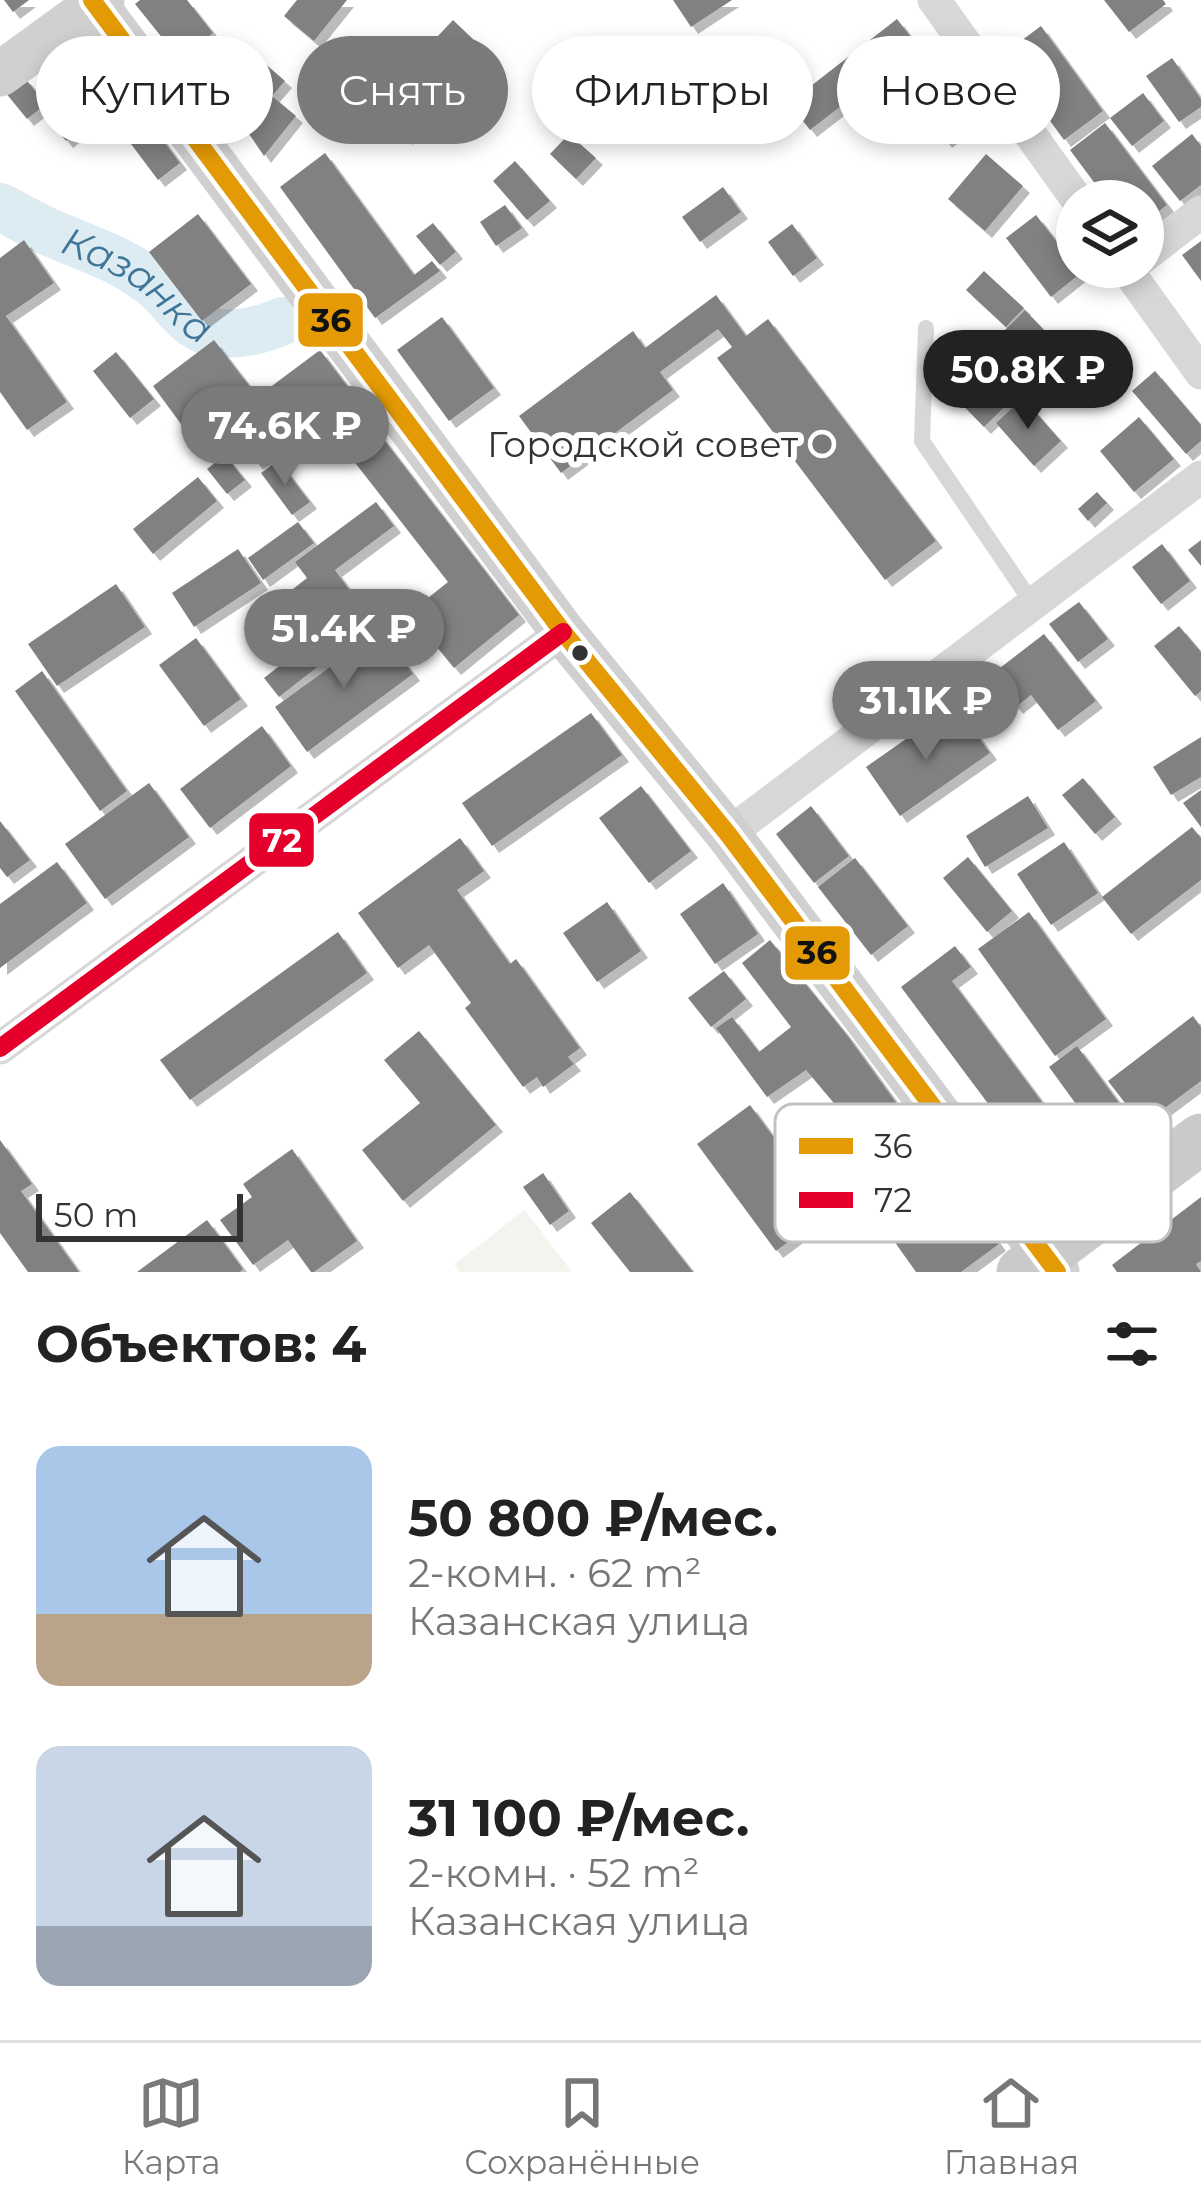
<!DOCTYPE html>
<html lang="ru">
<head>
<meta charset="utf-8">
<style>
  body { margin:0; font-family:Montserrat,sans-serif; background:#f6f6f6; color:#222; height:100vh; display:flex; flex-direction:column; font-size:45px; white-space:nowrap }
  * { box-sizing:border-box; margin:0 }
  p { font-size:39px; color:#767676 }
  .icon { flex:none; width:66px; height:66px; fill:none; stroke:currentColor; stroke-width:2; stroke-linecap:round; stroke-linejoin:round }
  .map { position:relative; height:1272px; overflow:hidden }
  .side { display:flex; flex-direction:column; background:#fff; flex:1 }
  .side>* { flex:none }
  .banner { position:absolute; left:36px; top:36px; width:1131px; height:108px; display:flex; gap:24px }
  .tools { position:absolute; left:1056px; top:180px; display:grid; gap:24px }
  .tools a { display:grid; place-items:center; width:108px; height:108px; border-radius:50%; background:#fff; box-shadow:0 6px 18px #0003; font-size:60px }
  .scale { position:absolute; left:36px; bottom:30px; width:207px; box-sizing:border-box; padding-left:12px; border:6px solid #333; border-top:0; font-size:33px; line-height:42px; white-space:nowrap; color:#333; -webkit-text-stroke:9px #fff; paint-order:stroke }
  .price { position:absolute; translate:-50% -102px; padding:0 27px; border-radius:42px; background:#7a7a7a; color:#fff; font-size:39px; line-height:78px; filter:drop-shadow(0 3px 6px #0008) }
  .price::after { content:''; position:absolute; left:50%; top:72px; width:36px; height:27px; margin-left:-18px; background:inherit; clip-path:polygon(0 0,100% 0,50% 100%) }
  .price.selected { background:#222; color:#fff }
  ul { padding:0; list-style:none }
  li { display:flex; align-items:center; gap:36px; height:300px; padding:0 36px }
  li span { display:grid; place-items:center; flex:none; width:336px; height:240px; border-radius:24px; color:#555 }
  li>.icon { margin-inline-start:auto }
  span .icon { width:144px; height:144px; fill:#fffc; stroke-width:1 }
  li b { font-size:51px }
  h2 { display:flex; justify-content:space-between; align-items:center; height:144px; padding:0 36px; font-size:51px }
  .chip { padding:0 42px; border-radius:54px; background:#fff; box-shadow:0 6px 18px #0003; font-size:42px; line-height:108px }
  .chip.selected { background:#7a7a7a; color:#fff }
  .tabs { display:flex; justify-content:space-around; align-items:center; height:168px; border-top:3px solid #e0e0e0; background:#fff; font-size:33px; color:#767676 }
  .tabs a { display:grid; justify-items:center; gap:6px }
  .tabs .selected { color:#7a7a7a }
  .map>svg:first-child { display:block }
</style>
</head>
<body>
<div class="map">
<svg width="1201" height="1272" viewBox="0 0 1201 1272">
  <defs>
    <filter id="shadow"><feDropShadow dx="7" dy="7" stdDeviation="0" flood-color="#0004"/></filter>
  </defs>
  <rect width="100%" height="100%" fill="#fff"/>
  <path fill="#f1f5ed" d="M525,1210l47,62h-112l-6,-8z"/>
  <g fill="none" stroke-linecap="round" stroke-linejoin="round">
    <path stroke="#ddebf3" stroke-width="48" id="s1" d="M0,207c14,7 28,15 42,22 41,19 83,29 117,60 16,14 28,37 50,42 25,6 51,0 74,-10"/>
  </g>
  <g fill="#818181" filter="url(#shadow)">
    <path d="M4,0h25l-16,12z"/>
    <path d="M140,0h47l26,33 -33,27 -45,-56z"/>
    <path d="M297,0h50l-33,41 -30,-25z"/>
    <path d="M673,0h59l-41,27z"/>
    <path d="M1104,0h59l3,4 -37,28z"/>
    <path d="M897,19l77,100 -29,22 -56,-72 -79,61 -21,-27z"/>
    <path d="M453,20l23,22 -60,65 10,9 -20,22 -52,-49 19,-21 19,17z"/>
    <path d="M1041,26l62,85 -39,29 -62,-85z"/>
    <path d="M82,41l15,23 -22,16 -17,-27z"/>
    <path d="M597,56l59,38 -17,27 -59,-38z"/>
    <path d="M1172,58l29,41v8l-22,15 -33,-46z"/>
    <path d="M262,61l23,20 -13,15 24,20 -32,40 -19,-28 -34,-9z"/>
    <path d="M108,70l18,23 -60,48 -18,-23z"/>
    <path d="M24,77l22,27 -19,15 -22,-27z"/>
    <path d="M1143,93l21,28 -32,25 -22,-28z"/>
    <path d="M130,96l50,67 -22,17 -51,-68z"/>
    <path d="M1105,123l62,82 -24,18v-22h-35l-38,-51z"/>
    <path d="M569,134l27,24 -20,21 -26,-25z"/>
    <path d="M1192,134l9,12v39l-21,16 -28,-35z"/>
    <path d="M325,153l89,122 18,-14 8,10 -65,47 -95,-131z"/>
    <path d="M986,154l37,32 -38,45 -37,-32z"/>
    <path d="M515,161l35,40 -23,19 -34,-39z"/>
    <path d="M723,187l18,25 -41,30 -18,-25z"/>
    <path d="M505,205l17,23 -26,18 -16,-24z"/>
    <path d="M198,214l53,70 -49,37 -53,-69z"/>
    <path d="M1036,215l45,58 -30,24 -45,-59z"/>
    <path d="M433,223l23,29 -16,13 -24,-29z"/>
    <path d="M792,224l25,34 -24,18 -25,-34z"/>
    <path d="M24,240l30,43 -48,33 61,86 -40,28 -27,-38v-134z"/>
    <path d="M1201,241v40l-19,-26z"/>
    <path d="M984,271l40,37 -18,19 -40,-37z"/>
    <path d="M716,295l30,41 22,-17 168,222 -51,39 -168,-222 15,-11 -14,-18 -58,43 13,18 -112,83 -42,-57 114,-85 12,17z"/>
    <path d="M1025,310l19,20 -30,31 -20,-20z"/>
    <path d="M442,317l52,71 -45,33 -52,-71z"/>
    <path d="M214,340l40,52 -62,47 -39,-53z"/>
    <path d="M990,341l40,41 -46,45 -40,-41z"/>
    <path d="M320,350l28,37 -67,50 -28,-37z"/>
    <path d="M116,352l38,47 -24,19 -37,-47z"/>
    <path d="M1155,371l46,54v16l-15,13 -54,-63z"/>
    <path d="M351,397l168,218 -65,53 -45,-55 39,-31 -127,-163z"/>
    <path d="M1023,398l38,43 -27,25 -38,-43z"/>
    <path d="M256,412l24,33 -24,18 -24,-33z"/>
    <path d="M1139,417l35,42 -40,33 -34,-41z"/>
    <path d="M225,455l20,25 -18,14 -20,-25z"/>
    <path d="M278,460l32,42 -18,13 -31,-42z"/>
    <path d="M198,477l19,24 -64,53 -20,-25z"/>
    <path d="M1097,492l10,11 -19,18 -10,-12z"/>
    <path d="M376,502l18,24 -59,44 39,54 -23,16 -34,-48 -14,11 -10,-14 14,-11 -12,-16z"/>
    <path d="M298,522l16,21 -51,37 -15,-22z"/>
    <path d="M1201,540v26l-13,-16z"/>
    <path d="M1162,544l28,37 -29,23 -29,-37z"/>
    <path d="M238,549l23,34 -67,44 -22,-34z"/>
    <path d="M116,584l29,43 -88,59 -29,-42z"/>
    <path d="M1079,602l29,37 -30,23 -29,-38z"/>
    <path d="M1179,626l22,26v39l-6,5 -41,-50z"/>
    <path d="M381,630l32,44 -106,78 -32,-45z"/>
    <path d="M1044,634l52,67 -38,29 -27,-35 -15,12 -25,-32z"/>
    <path d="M196,638l45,61 -37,27 -45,-61z"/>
    <path d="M310,642l15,19 -46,36 -15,-19z"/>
    <path d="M42,671l85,120 -27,20 -85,-120z"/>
    <path d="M591,713l31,42 -130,91 -30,-43z"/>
    <path d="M943,713l17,25 13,-9 17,24 -90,63 -34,-49z"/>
    <path d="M262,726l29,40 -81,62 -30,-39z"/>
    <path d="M1201,737v40l-30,18 -18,-28z"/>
    <path d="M1083,778l32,39 -20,17 -33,-39z"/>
    <path d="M149,783l40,54 -84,62 -40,-55z"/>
    <path d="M641,786l50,65 -42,32 -50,-65z"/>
    <path d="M1201,790v37l-18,-24z"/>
    <path d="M1028,796l20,32 -63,39 -19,-31z"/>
    <path d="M811,806l38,50 -35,27 -38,-49z"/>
    <path d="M0,821l30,39 -23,17 -7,-9z"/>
    <path d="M1192,827l9,11v42l-70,54 -29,-37z"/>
    <path d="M460,838l24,33 -27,19 53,74 6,-5 64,89 -12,9 6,7 -31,23 -6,-10 -14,10 -58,-79 6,-5 -42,-58 -31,23 -40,-55z"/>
    <path d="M1064,842l34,51 -47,32 -34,-51z"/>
    <path d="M968,857l44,54 -25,21 -44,-54z"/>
    <path d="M855,858l53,68 -37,29 -53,-68z"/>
    <path d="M57,862l30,41 -87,65v-64z"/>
    <path d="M723,883l35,51 -43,30 -35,-50z"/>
    <path d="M607,902l34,49 -44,31 -34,-49z"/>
    <path d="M1029,912l77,107 -51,37 -77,-107z"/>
    <path d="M338,932l29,41 -177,127 -30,-40z"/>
    <path d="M770,940l77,95 152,209 -38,28h-45l-27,-38 30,-20 -49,-68 -64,-76 -39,27 -51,-69 16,-11 27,35 32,-25 -49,-64z"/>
    <path d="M955,946l16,21 -19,14 90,121 -35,27 -106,-142z"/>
    <path d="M724,971l22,28 -35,28 -23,-29z"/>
    <path d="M1193,1016l8,11v54l-59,44 -34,-44z"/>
    <path d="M419,1031l77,94 -93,76 -41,-51 58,-47 -36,-43z"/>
    <path d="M1077,1046l60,81 -29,21 -59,-81z"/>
    <path d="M750,1105l79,107 -53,39 -79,-107z"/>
    <path d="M0,1140l32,44 -11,7 58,81h-51l-28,-39z"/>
    <path d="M292,1149l65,92 -43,31h-3l-23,-32 -35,25 -33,-45 32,-23 -9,-13z"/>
    <path d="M543,1173l26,38 -19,14 -27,-38z"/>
    <path d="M630,1192l63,80h-63l-39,-49z"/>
    <path d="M1201,1197v64l-5,3 5,8h-84l-5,-7z"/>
    <path d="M207,1220l36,49 -3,3h-103z"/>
  </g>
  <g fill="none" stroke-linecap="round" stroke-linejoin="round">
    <path stroke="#d7d7d7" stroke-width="16" d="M926,328l-4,113 111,163"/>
    <g stroke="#d7d7d7" stroke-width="33">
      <path d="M934,0l144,201"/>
      <path d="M1143,257l58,-45"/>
      <path d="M1125,267l76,106"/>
      <path d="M728,834l473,-357"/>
      <path d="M0,1048l563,-416"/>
    </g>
    <g stroke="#d0d0d0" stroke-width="45">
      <path d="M92,0l471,632 165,202 329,438"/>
      <path d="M0,74l102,-74"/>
    </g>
    <path stroke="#cacaca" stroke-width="51" d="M1022,1272l179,-133"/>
    <g stroke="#fff" stroke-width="27">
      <path id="bus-1" d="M92,0l471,632 165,202 329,438"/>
    </g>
    <g stroke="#fff" stroke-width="27">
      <path id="bus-2" d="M0,1048l563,-416"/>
    </g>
    <use href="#bus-1" stroke="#e39a05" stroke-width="18"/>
    <use href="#bus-2" stroke="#e4002b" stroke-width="18"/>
  </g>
  <circle fill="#7a7a7a" stroke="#fff" stroke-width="4.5" cx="822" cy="444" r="12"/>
  <circle fill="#333" stroke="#fff" stroke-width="4.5" cx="580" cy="653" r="10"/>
  <g text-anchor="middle" stroke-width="12" stroke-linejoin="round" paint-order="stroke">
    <g font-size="36" fill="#333" stroke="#fff" text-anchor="end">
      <text x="798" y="457">Городской совет</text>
    </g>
    <g font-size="39" font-style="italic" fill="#3f7597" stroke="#fff">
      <text dy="14" stroke="none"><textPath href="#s1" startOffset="159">Казанка</textPath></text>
    </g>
  </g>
  <rect x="775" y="1104" width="396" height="138" rx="18" fill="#fff" stroke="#c2c2c2" stroke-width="3"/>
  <rect x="799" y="1138" width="54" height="16" fill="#e39a05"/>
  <rect x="799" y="1192" width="54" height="16" fill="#e4002b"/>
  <g font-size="33" fill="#333">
    <text x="874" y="1158">36</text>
    <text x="874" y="1212">72</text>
  </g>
  <g stroke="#fff" stroke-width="4.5">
    <rect x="296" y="291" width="69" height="58" rx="12" fill="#e39a05"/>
    <rect x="247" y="811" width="69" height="58" rx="12" fill="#e4002b"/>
    <rect x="783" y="924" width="69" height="58" rx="12" fill="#e39a05"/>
  </g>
  <g font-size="33" text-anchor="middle" font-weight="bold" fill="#fff">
    <text x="282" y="852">72</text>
  </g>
  <g font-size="33" text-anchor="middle" font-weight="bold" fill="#111">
    <text x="331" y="332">36</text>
    <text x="817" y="964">36</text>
  </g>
</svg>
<div class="tools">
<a><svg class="icon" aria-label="layers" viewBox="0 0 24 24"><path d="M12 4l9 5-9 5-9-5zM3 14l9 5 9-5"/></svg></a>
</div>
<div class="scale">50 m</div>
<b class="price selected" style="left:1028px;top:432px">50.8K ₽</b>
<b class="price" style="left:285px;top:488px">74.6K ₽</b>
<b class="price" style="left:344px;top:691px">51.4K ₽</b>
<b class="price" style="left:926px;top:763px">31.1K ₽</b>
<div class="banner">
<a class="chip">Купить</a>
<a class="chip selected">Снять</a>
<a class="chip">Фильтры</a>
<a class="chip">Новое</a>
</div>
</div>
<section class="side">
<h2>Объектов: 4<svg class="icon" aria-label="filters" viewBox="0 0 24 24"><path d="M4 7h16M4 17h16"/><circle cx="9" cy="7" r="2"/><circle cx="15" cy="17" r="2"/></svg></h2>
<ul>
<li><span style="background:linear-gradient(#a9c7e8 70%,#b9a48a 0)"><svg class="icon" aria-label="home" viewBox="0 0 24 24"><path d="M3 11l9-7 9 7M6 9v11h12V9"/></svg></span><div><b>50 800 ₽/мес.</b><p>2-комн. · 62 m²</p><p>Казанская улица</p></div></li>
<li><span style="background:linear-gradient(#c9d6e8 75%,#9aa5b1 0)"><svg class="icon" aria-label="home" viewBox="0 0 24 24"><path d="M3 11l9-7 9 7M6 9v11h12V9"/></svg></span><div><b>31 100 ₽/мес.</b><p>2-комн. · 52 m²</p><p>Казанская улица</p></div></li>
</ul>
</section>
<nav class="tabs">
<a class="selected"><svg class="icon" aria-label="map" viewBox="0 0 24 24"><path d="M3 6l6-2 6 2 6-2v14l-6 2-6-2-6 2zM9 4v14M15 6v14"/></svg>Карта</a>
<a><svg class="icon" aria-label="saved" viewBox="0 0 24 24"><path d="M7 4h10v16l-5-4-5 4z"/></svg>Сохранённые</a>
<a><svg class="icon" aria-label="home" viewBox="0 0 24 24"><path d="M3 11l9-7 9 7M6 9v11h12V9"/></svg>Главная</a>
</nav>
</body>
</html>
